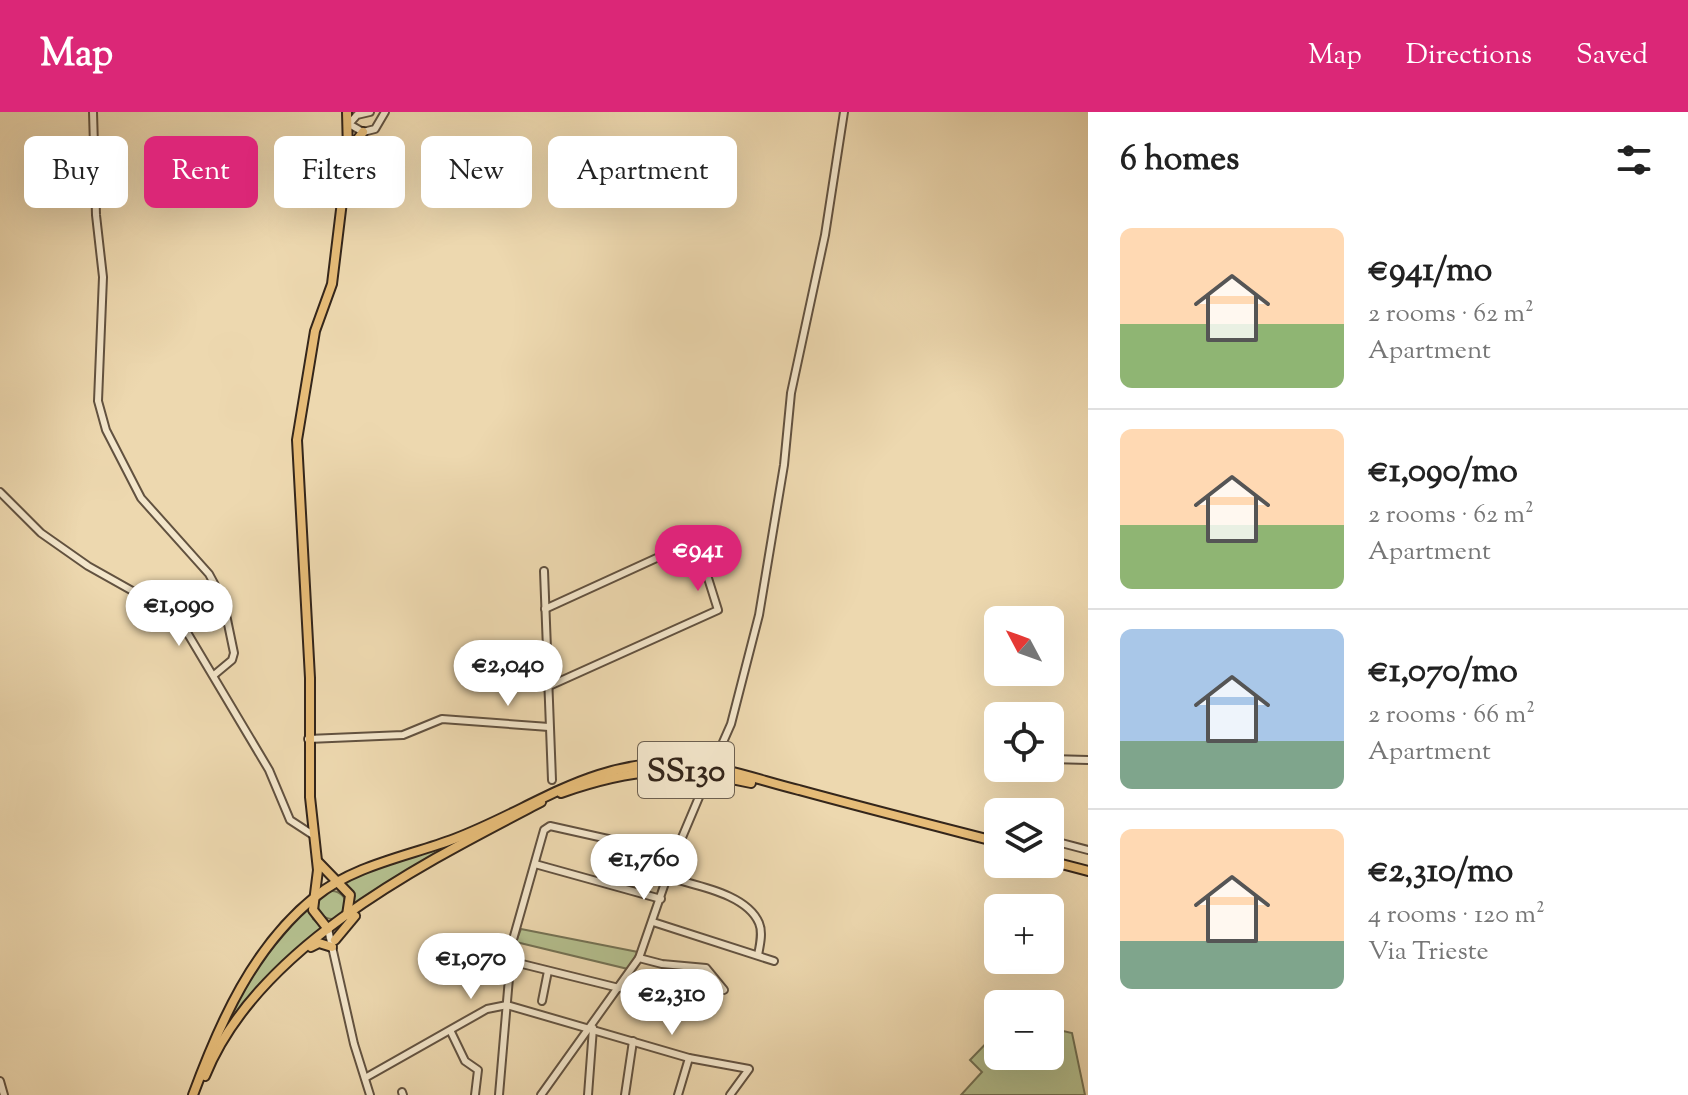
<!DOCTYPE html>
<html lang="en">
<head>
<meta charset="utf-8">
<style>
  body { margin:0; font-family:"Sorts Mill Goudy",serif; background:#f6f6f6; color:#222; height:100vh; display:flex; flex-direction:column; font-size:30px; white-space:nowrap }
  * { box-sizing:border-box; margin:0 }
  p { font-size:26px; color:#767676 }
  .icon { flex:none; width:44px; height:44px; fill:none; stroke:currentColor; stroke-width:2; stroke-linecap:round; stroke-linejoin:round }
  .map { position:relative; flex:1; overflow:hidden }
  .sheet { display:flex; flex-direction:column; background:#fff; width:600px }
  .sheet>* { flex:none }
  .top-card { position:absolute; left:24px; top:24px; width:760px; height:72px; display:flex; gap:16px }
  .needle { width:52px; rotate:311deg }
  .fabs { position:absolute; left:984px; top:494px; display:grid; gap:16px }
  .fabs a { display:grid; place-items:center; width:80px; height:80px; border-radius:12px; background:#fff; box-shadow:0 8px 32px #0002; font-size:40px }
  .price { position:absolute; translate:-50% -68px; padding:0 18px; border-radius:28px; background:#fff; color:#222; font-size:26px; line-height:52px; filter:drop-shadow(0 2px 4px #0008) }
  .price::after { content:''; position:absolute; left:50%; top:48px; width:24px; height:18px; margin-left:-12px; background:inherit; clip-path:polygon(0 0,100% 0,50% 100%) }
  .price.selected { background:#db2777; color:#fff }
  ul { padding:0; list-style:none }
  li { display:flex; align-items:center; gap:24px; height:200px; padding:0 32px }
  li+li { border-top:2px solid #e0e0e0 }
  li span { display:grid; place-items:center; flex:none; width:224px; height:160px; border-radius:12px; color:#555 }
  li>.icon { margin-inline-start:auto }
  span .icon { width:96px; height:96px; fill:#fffc; stroke-width:1 }
  li b { font-size:34px }
  h2 { display:flex; justify-content:space-between; align-items:center; height:96px; padding:0 32px; font-size:34px }
  .tag { padding:0 28px; border-radius:12px; background:#fff; box-shadow:0 8px 32px #0002; font-size:28px; line-height:72px }
  .tag.selected { background:#db2777; color:#fff }
  header { display:flex; align-items:center; gap:48px; box-sizing:border-box; height:112px; padding:0 40px; background:#db2777; color:#fff }
  header strong { font-size:38px }
  nav { display:flex; gap:44px; margin-inline-start:auto; font-size:28px }
  main { display:flex; flex:1; min-height:0 }
  .map>svg:first-child { display:block }
</style>
</head>
<body>
<header>
<strong>Map</strong>
<nav><a>Map</a><a>Directions</a><a>Saved</a></nav>
</header>
<main>
<div class="map">
<svg width="1088" height="983" viewBox="0 0 1088 983">
  <rect width="100%" height="100%" fill="#edd8af"/>
  <filter id="stains"><feTurbulence type="fractalNoise" baseFrequency=".0025" numOctaves="4"/><feColorMatrix values="0 0 0 0 .2 0 0 0 0 .09 0 0 0 0 .02 0 0 0 .5 -.17"/></filter>
  <radialGradient id="worn" r=".72"><stop offset=".6" stop-color="#630" stop-opacity="0"/><stop offset="1" stop-color="#630" stop-opacity=".3"/></radialGradient>
  <g fill="#b4bf8e" stroke="#747254" stroke-width="2">
    <path d="M459,730l-106,67 1,-13 -12,-13 54,-23z"/>
    <circle cx="332" cy="793" r="14"/>
    <path d="M310,792l3,15 11,9 -86,84 -22,31 36,-71z"/>
    <path d="M521,817l117,23 -10,17 -112,-27z"/>
    <path d="M1050,916l22,5 13,62h-124l21,-23 -12,-12 28,-29v25h52z"/>
  </g>
  <g fill="none" stroke-linecap="round" stroke-linejoin="round">
    <g stroke="#625240" stroke-width="10">
      <g id="minor">
        <path d="M93,0l3,103 7,62 -5,124 8,29 35,68 68,76 14,26 11,53 -2,7 -18,15"/>
        <path d="M370,0l-13,3 -8,9 14,8 12,-3 10,-17"/>
        <path d="M0,380l41,41 47,33 57,32 40,31 84,141 21,50 23,15"/>
        <path d="M544,459l8,209"/>
        <path d="M545,497l151,-69 22,70 -171,77"/>
        <path d="M308,627l95,-4 39,-16 107,8"/>
        <path d="M716,646l15,-34 28,-109 25,-150 7,-72 34,-158 19,-123"/>
        <path d="M1050,647l38,1"/>
        <path d="M1050,728l38,10"/>
        <path d="M535,752l126,35"/>
        <path d="M668,765c27,9 78,16 91,46 4,9 1,22 -1,32"/>
        <path d="M653,810l121,39"/>
        <path d="M328,817l26,115 16,51"/>
        <path d="M639,846l23,6 44,4 18,22"/>
        <path d="M510,849l109,27"/>
        <path d="M542,889l6,-30"/>
        <path d="M451,920l14,29 13,9 -3,25"/>
        <path d="M365,966l122,-69 20,-4 182,53 60,11 -19,26"/>
        <path d="M0,969l4,14"/>
        <path d="M402,980l1,3"/>
        <path d="M499,983l13,-152 32,-113 6,-4 125,28"/>
        <path d="M541,983l98,-137 36,-104 30,-71"/>
        <path d="M588,983l5,-67"/>
        <path d="M625,983l8,-54"/>
        <path d="M678,983l11,-37"/>
      </g>
    </g>
    <g stroke="#34261b" stroke-width="12">
      <g id="major">
        <path d="M351,36l12,-16"/>
        <path d="M561,681c75,-26 113,-27 190,-10"/>
        <path d="M1050,749l38,10"/>
        <path d="M319,751l31,32 -3,20"/>
        <path d="M328,817l-15,-19 5,-40 -8,-73v-119l-13,-238 18,-109 17,-47 16,-132 -1,-40"/>
        <path d="M335,828l20,-24"/>
        <path d="M311,835l8,-4 13,4"/>
        <path d="M205,964c52,-130 219,-213 336,-274"/>
        <path d="M193,983c27,-73 60,-148 122,-198 39,-32 94,-41 139,-58 82,-31 139,-82 233,-75 38,3 75,17 112,26 66,18 133,35 199,52"/>
      </g>
    </g>
    <use href="#minor" stroke="#f3e6cb" stroke-width="6"/>
    <use href="#major" stroke="#e6bc78" stroke-width="8"/>
  </g>
  <g text-anchor="middle" stroke-width="6" stroke-linejoin="round" paint-order="stroke">
    <rect fill="#f3e6cb" stroke="#6d6050" stroke-width="2" x="638" y="630" width="96" height="56" rx="6"/>
    <g font-size="32" font-weight="bold" fill="#34261b">
      <text x="686" y="669">SS130</text>
    </g>
  </g>
  <rect width="100%" height="100%" filter="url(#stains)"/>
  <rect width="100%" height="100%" fill="url(#worn)"/>
</svg>
<div class="fabs">
<a><svg class="needle" viewBox="-14 -14 28 28"><path d="M0-13l5 13h-10z" fill="#e53935"/><path d="M0 13l5-13h-10z" fill="#767676"/></svg></a>
<a><svg class="icon" aria-label="locate" viewBox="0 0 24 24"><circle cx="12" cy="12" r="6"/><path d="M12 2v4M12 18v4M2 12h4M18 12h4"/></svg></a>
<a><svg class="icon" aria-label="layers" viewBox="0 0 24 24"><path d="M12 4l9 5-9 5-9-5zM3 14l9 5 9-5"/></svg></a>
<a>+</a>
<a>−</a>
</div>
<b class="price selected" style="left:698px;top:481px">€941</b>
<b class="price" style="left:179px;top:536px">€1,090</b>
<b class="price" style="left:508px;top:596px">€2,040</b>
<b class="price" style="left:644px;top:790px">€1,760</b>
<b class="price" style="left:471px;top:889px">€1,070</b>
<b class="price" style="left:672px;top:925px">€2,310</b>
<div class="top-card">
<a class="tag">Buy</a>
<a class="tag selected">Rent</a>
<a class="tag">Filters</a>
<a class="tag">New</a>
<a class="tag">Apartment</a>
</div>
</div>
<section class="sheet">
<h2>6 homes<svg class="icon" aria-label="filters" viewBox="0 0 24 24"><path d="M4 7h16M4 17h16"/><circle cx="9" cy="7" r="2"/><circle cx="15" cy="17" r="2"/></svg></h2>
<ul>
<li><span style="background:linear-gradient(#ffd9b3 60%,#8fb573 0)"><svg class="icon" aria-label="home" viewBox="0 0 24 24"><path d="M3 11l9-7 9 7M6 9v11h12V9"/></svg></span><div><b>€941/mo</b><p>2 rooms · 62 m²</p><p>Apartment</p></div></li>
<li><span style="background:linear-gradient(#ffd9b3 60%,#8fb573 0)"><svg class="icon" aria-label="home" viewBox="0 0 24 24"><path d="M3 11l9-7 9 7M6 9v11h12V9"/></svg></span><div><b>€1,090/mo</b><p>2 rooms · 62 m²</p><p>Apartment</p></div></li>
<li><span style="background:linear-gradient(#a9c7e8 70%,#7fa58c 0)"><svg class="icon" aria-label="home" viewBox="0 0 24 24"><path d="M3 11l9-7 9 7M6 9v11h12V9"/></svg></span><div><b>€1,070/mo</b><p>2 rooms · 66 m²</p><p>Apartment</p></div></li>
<li><span style="background:linear-gradient(#ffd9b3 70%,#7fa58c 0)"><svg class="icon" aria-label="home" viewBox="0 0 24 24"><path d="M3 11l9-7 9 7M6 9v11h12V9"/></svg></span><div><b>€2,310/mo</b><p>4 rooms · 120 m²</p><p>Via Trieste</p></div></li>
</ul>
</section>
</main>
</body>
</html>
